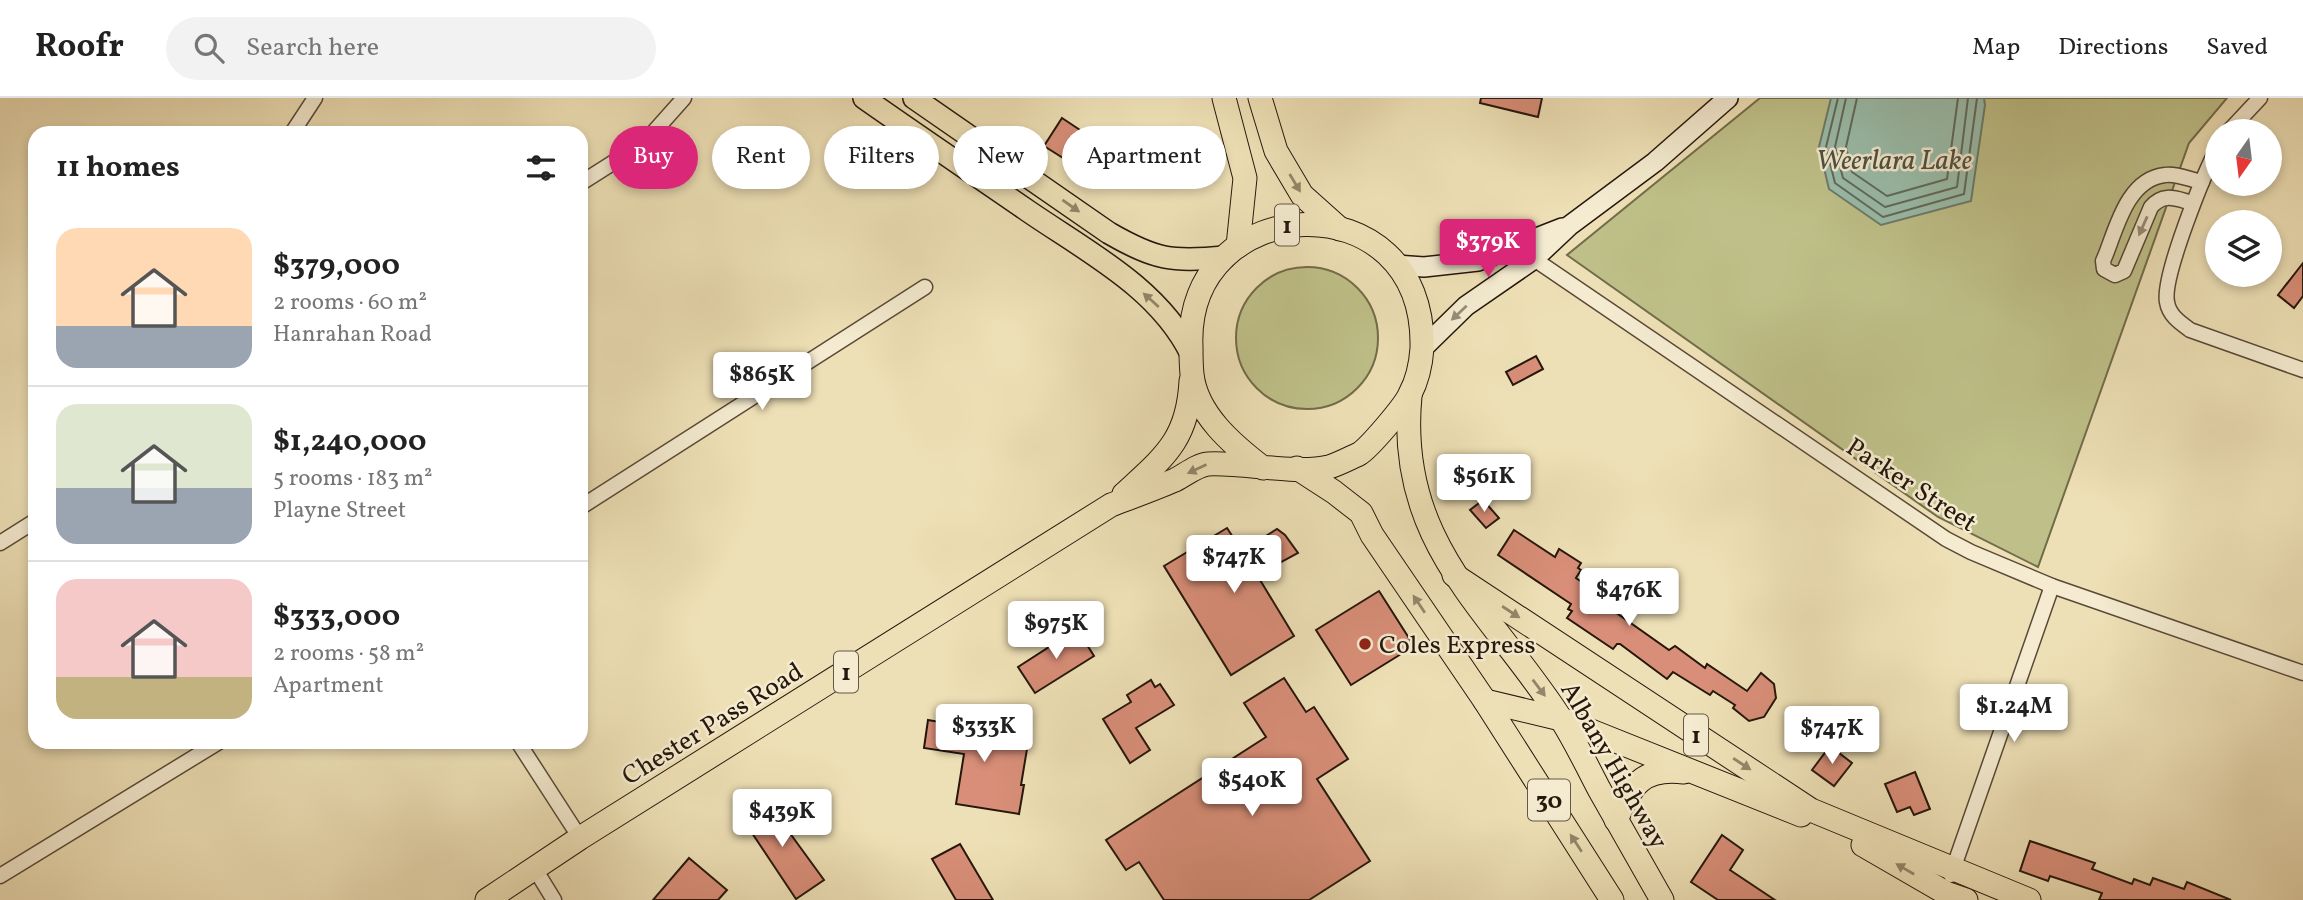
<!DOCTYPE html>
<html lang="en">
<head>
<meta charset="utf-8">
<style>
  body { margin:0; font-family:Vollkorn,serif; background:#f2f2f2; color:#222; height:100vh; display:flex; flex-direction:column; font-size:26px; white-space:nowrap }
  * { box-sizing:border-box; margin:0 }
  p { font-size:23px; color:#767676 }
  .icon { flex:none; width:38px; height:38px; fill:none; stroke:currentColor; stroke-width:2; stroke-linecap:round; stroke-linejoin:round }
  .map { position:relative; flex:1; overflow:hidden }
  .details { position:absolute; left:28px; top:28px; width:560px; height:623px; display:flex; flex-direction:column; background:#fff; border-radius:21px; box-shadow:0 4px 10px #0003 }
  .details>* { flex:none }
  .banner { position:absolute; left:609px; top:28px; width:665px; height:63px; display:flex; gap:14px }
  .needle { width:46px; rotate:194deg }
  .fabs { position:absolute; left:2205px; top:21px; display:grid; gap:14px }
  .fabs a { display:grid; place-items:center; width:77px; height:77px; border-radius:50%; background:#fff; box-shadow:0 4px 10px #0003; font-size:35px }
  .price { position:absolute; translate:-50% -60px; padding:0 16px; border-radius:7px; background:#fff; color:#222; font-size:23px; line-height:46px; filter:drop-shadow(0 2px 4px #0008) }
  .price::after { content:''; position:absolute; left:50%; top:42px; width:21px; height:16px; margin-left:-10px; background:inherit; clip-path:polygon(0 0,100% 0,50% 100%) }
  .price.current { background:#db2777; color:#fff }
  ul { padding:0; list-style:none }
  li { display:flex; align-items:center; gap:21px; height:175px; padding:0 28px }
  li+li { border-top:2px solid #e0e0e0 }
  li span { display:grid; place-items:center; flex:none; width:196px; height:140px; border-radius:21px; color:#555 }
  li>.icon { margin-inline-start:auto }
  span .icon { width:84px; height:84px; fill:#fffc; stroke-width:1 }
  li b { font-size:30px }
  h2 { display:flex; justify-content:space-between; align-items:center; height:84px; padding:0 28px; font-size:30px }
  .tag { padding:0 24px; border-radius:32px; background:#fff; box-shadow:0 4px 10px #0003; font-size:24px; line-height:63px }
  .tag.current { background:#db2777; color:#fff }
  header { display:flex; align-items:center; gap:42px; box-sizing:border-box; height:98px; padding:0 35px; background:#fff; border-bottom:2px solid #e0e0e0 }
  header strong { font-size:33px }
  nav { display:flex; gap:38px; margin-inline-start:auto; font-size:24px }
  .search { width:490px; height:63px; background:#f2f2f2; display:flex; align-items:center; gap:18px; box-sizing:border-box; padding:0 24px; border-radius:38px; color:#767676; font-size:26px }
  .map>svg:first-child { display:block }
</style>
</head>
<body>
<header>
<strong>Roofr</strong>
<div class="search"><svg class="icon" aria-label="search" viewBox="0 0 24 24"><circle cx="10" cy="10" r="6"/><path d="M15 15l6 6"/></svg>Search here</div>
<nav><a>Map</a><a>Directions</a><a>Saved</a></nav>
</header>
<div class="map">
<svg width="2303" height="802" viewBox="0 0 2303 802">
  <rect width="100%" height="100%" fill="#eee0b6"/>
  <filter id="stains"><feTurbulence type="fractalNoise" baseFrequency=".00286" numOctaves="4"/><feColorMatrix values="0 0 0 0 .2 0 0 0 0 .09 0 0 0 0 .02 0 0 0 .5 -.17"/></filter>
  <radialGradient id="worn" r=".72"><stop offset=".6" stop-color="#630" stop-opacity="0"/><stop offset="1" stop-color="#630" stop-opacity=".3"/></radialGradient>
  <g fill="#bfc089" stroke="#726c4a" stroke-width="2">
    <path d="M1760,0h467l-38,45 -151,424 -100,-50 -371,-262z"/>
    <circle cx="1307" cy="240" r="71"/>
  </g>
  <path fill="#9abdab" stroke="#6c7b6b" stroke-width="2" d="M1831,0h153l1,7 -14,96 -90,24 -52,-36 -10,-42z"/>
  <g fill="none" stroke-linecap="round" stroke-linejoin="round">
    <g stroke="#606a5c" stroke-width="2">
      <path d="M1838,0l-12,49 9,36 48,34 81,-23 13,-96"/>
      <path d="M1846,0l-11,49 8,31 42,29 72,-20 11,-89"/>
      <path d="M1857,0l-11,49 6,25 35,24 60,-17 11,-81"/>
    </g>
  </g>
  <g fill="#d88e78" stroke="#26170c" stroke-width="2">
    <path d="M1481,0h61l-4,19 -58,-14z"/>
    <path d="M1062,20l30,20 -18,27 -30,-19z"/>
    <path d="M2303,165v33l-9,12 -16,-13z"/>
    <path d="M1536,258l7,13 -30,16 -7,-13z"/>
    <path d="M1483,402l16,18 -13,10 -16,-18z"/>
    <path d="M1227,430l15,23 35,-22 8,6 13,18 -41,22 37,61 -63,39 -67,-109z"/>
    <path d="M1514,432l41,27 4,-8 22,14 -3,5 3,2 -5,8 28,20 -3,4 68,48 6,-4 30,22 2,-4 40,27 14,-18 13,11 2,14 -12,19 -15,4 -16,-13 2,-3 -22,-14 -3,4 -37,-23 -6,7 -47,-35h-3l-4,5 -46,-31 5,-7 -4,-2 3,-5 -73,-49z"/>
    <path d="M1379,493l35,55 -63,39 -35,-55z"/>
    <path d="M1077,531l17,27 -59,37 -17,-26z"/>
    <path d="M1284,580l22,34 8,-5 34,52 -31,20 53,82 -61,39h-145l-25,-38 -13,8 -20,-30 160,-103 -22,-34z"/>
    <path d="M1151,582l4,7 5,-3 14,21 -38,23 14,22 -20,13 -27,-44 28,-17 -4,-7z"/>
    <path d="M928,622l101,17 -8,48h3l-5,29 -63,-10 8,-50 -40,-6z"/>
    <path d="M1830,648l22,17 -18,23 -22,-16z"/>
    <path d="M1915,674l15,37 -16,6 -4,-8 -13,5 -12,-28z"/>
    <path d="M765,701l59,81 -28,19 -56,-84z"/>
    <path d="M1722,737l21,15 -13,20 45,30h-57l-27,-18z"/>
    <path d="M2030,743l65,22 -3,6 40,15 2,-5 16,6 3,-7 31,11 3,-7 44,18h-132l3,-7 -52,-17 -2,5 -28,-10z"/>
    <path d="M960,746l33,56h-37l-24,-41z"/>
    <path d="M689,760l38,32 -9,10h-65z"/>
  </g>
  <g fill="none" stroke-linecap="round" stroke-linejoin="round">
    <g stroke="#584936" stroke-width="17">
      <g id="minor">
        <path d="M2229,33l31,-33"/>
        <path d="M292,35l23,-35"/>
        <path d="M2217,51c-13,25 -55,128 -50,153 2,13 12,20 23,28l113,40"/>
        <path d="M581,85l63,-40 40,-45"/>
        <path d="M2193,105c-17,-4 -29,-11 -42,4l-27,64 -9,4 -11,-6 -1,-8 3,-7c11,-28 22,-75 59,-79 11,-2 26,5 37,7"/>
        <path d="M1534,161l412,280 25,13 81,34 251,87"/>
        <path d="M581,409l344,-220"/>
        <path d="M0,445l35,-22"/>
        <path d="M518,644l62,96"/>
        <path d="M535,771l19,31"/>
        <path d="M1951,777l101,-289"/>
        <path d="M0,778l219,-134"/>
      </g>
    </g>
    <g stroke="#26170c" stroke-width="22">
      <g id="secondary">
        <path d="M1396,167l28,2 54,-6 84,-33"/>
        <path d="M1422,251l44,-43 68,-47 35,-33 86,-64 73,-64"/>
      </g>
    </g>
    <g stroke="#26170c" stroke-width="24">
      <g id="primary">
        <path d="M864,0c54,38 109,75 164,113 58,40 131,77 163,143"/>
        <path d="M914,0l195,135c47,27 62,29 116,24"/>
      </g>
    </g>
    <g stroke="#26170c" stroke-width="25">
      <g id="trunk">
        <path d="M1224,0l21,80 -7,68"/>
        <path d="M1260,0l16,53 26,44 38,34"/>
        <path d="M1410,298c-14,147 79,212 151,323 14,22 26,47 38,70 21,37 42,74 63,111"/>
        <path d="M1297,370l37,24 27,21 11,22 113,166 127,199"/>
        <path d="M1124,396c40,-37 64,-54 67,-113"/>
        <path d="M1454,477l357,235 218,90"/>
        <path d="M1485,603l76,18 240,96"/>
        <path d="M1616,722c16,-35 26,-53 68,-48"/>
        <path d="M1863,747l83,48 20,7"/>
        <path d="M487,802l93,-62 531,-333c21,-8 43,-16 64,-25 10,-5 22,-15 33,-16 36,-2 86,11 121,3 10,-3 21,-9 30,-13 10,-6 46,-48 51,-60 7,-13 11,-31 12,-46 4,-170 -238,-159 -231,-1 0,9 0,18 1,27 4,40 41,71 71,94"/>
      </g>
    </g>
    <use href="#minor" stroke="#f4ebd0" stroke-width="14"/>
    <use href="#secondary" stroke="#f4ebd0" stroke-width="19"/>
    <use href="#primary" stroke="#eee0b6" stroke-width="21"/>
    <use href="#trunk" stroke="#eee0b6" stroke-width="23"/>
  </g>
  <defs><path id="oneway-solid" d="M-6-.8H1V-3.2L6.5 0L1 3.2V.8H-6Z" transform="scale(1.75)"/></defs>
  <g fill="#94866a">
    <use href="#oneway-solid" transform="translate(1295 85) rotate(59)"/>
    <use href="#oneway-solid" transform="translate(1071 108) rotate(35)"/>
    <use href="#oneway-solid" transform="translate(1151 202) rotate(-138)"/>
    <use href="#oneway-solid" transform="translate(1197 371) rotate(155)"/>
    <use href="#oneway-solid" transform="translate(1419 506) rotate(-124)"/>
    <use href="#oneway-solid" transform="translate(1511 514) rotate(33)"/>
    <use href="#oneway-solid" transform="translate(1539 590) rotate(53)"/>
    <use href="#oneway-solid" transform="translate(1742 666) rotate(33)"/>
    <use href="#oneway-solid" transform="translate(1576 745) rotate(-123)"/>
    <use href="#oneway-solid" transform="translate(1905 771) rotate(-150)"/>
  </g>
  <g fill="#978c78">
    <use href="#oneway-solid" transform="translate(2143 128) rotate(114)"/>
    <use href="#oneway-solid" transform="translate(1459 215) rotate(137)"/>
  </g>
  <circle fill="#8f2418" stroke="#f4ebd0" stroke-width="2.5" cx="1365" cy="546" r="7"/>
  <g text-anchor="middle" stroke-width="5" stroke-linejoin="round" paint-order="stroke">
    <g fill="#f4ebd0" stroke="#645747" stroke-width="2">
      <rect x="1275" y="106.5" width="24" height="41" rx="5"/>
      <rect x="834" y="553.5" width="24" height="41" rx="5"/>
      <rect x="1684" y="616.5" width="24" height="41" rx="5"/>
      <rect x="1528" y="681.5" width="42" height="41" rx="5"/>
    </g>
    <g font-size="24" font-weight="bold" fill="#26170c">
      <text x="1287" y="135">1</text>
      <text x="846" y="582">1</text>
      <text x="1696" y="645">1</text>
      <text x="1549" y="710">30</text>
    </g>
    <g font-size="26" fill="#26170c" stroke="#f4ebd0">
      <text transform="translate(1912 386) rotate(33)" y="9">Parker Street</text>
      <text transform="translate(712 625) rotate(-32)" y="9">Chester Pass Road</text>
      <text transform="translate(1615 667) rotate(60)" y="9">Albany Highway</text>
    </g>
    <g font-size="26" fill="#26170c" stroke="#f4ebd0" text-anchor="start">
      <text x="1379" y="555">Coles Express</text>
    </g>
    <g font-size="28" font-style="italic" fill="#4f5144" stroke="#f4ebd0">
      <text x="1894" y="71">Weerlara Lake</text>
    </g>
  </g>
  <rect width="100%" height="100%" filter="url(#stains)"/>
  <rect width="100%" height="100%" fill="url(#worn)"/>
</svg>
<div class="fabs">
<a><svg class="needle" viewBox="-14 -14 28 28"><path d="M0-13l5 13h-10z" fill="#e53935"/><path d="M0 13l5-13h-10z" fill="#767676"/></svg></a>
<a><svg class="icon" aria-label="layers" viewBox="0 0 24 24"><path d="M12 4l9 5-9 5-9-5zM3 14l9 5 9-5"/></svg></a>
</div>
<b class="price current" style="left:1488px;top:181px">$379K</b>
<b class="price" style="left:762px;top:314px">$865K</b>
<b class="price" style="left:1484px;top:416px">$561K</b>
<b class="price" style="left:1234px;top:497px">$747K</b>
<b class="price" style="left:1629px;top:530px">$476K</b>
<b class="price" style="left:1056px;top:563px">$975K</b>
<b class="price" style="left:2014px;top:646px">$1.24M</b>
<b class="price" style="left:984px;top:666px">$333K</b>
<b class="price" style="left:1832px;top:668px">$747K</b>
<b class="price" style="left:1252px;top:720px">$540K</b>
<b class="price" style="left:782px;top:751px">$439K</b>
<div class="banner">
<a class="tag current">Buy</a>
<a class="tag">Rent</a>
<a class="tag">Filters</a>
<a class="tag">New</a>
<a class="tag">Apartment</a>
</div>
<section class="details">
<h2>11 homes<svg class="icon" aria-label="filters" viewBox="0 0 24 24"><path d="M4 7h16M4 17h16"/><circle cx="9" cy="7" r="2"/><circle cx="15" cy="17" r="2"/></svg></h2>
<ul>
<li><span style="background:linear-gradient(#ffd9b3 70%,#9aa5b1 0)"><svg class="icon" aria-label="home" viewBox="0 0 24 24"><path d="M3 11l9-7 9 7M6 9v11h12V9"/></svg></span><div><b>$379,000</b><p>2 rooms · 60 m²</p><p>Hanrahan Road</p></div></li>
<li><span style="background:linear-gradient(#dfe7d0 60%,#9aa5b1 0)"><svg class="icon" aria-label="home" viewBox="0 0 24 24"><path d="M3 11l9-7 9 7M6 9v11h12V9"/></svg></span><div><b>$1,240,000</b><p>5 rooms · 183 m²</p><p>Playne Street</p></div></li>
<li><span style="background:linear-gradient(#f6c9c9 70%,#c2b280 0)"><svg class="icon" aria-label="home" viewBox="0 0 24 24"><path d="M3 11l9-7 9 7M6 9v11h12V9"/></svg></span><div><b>$333,000</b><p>2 rooms · 58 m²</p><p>Apartment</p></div></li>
</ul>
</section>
</div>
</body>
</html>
